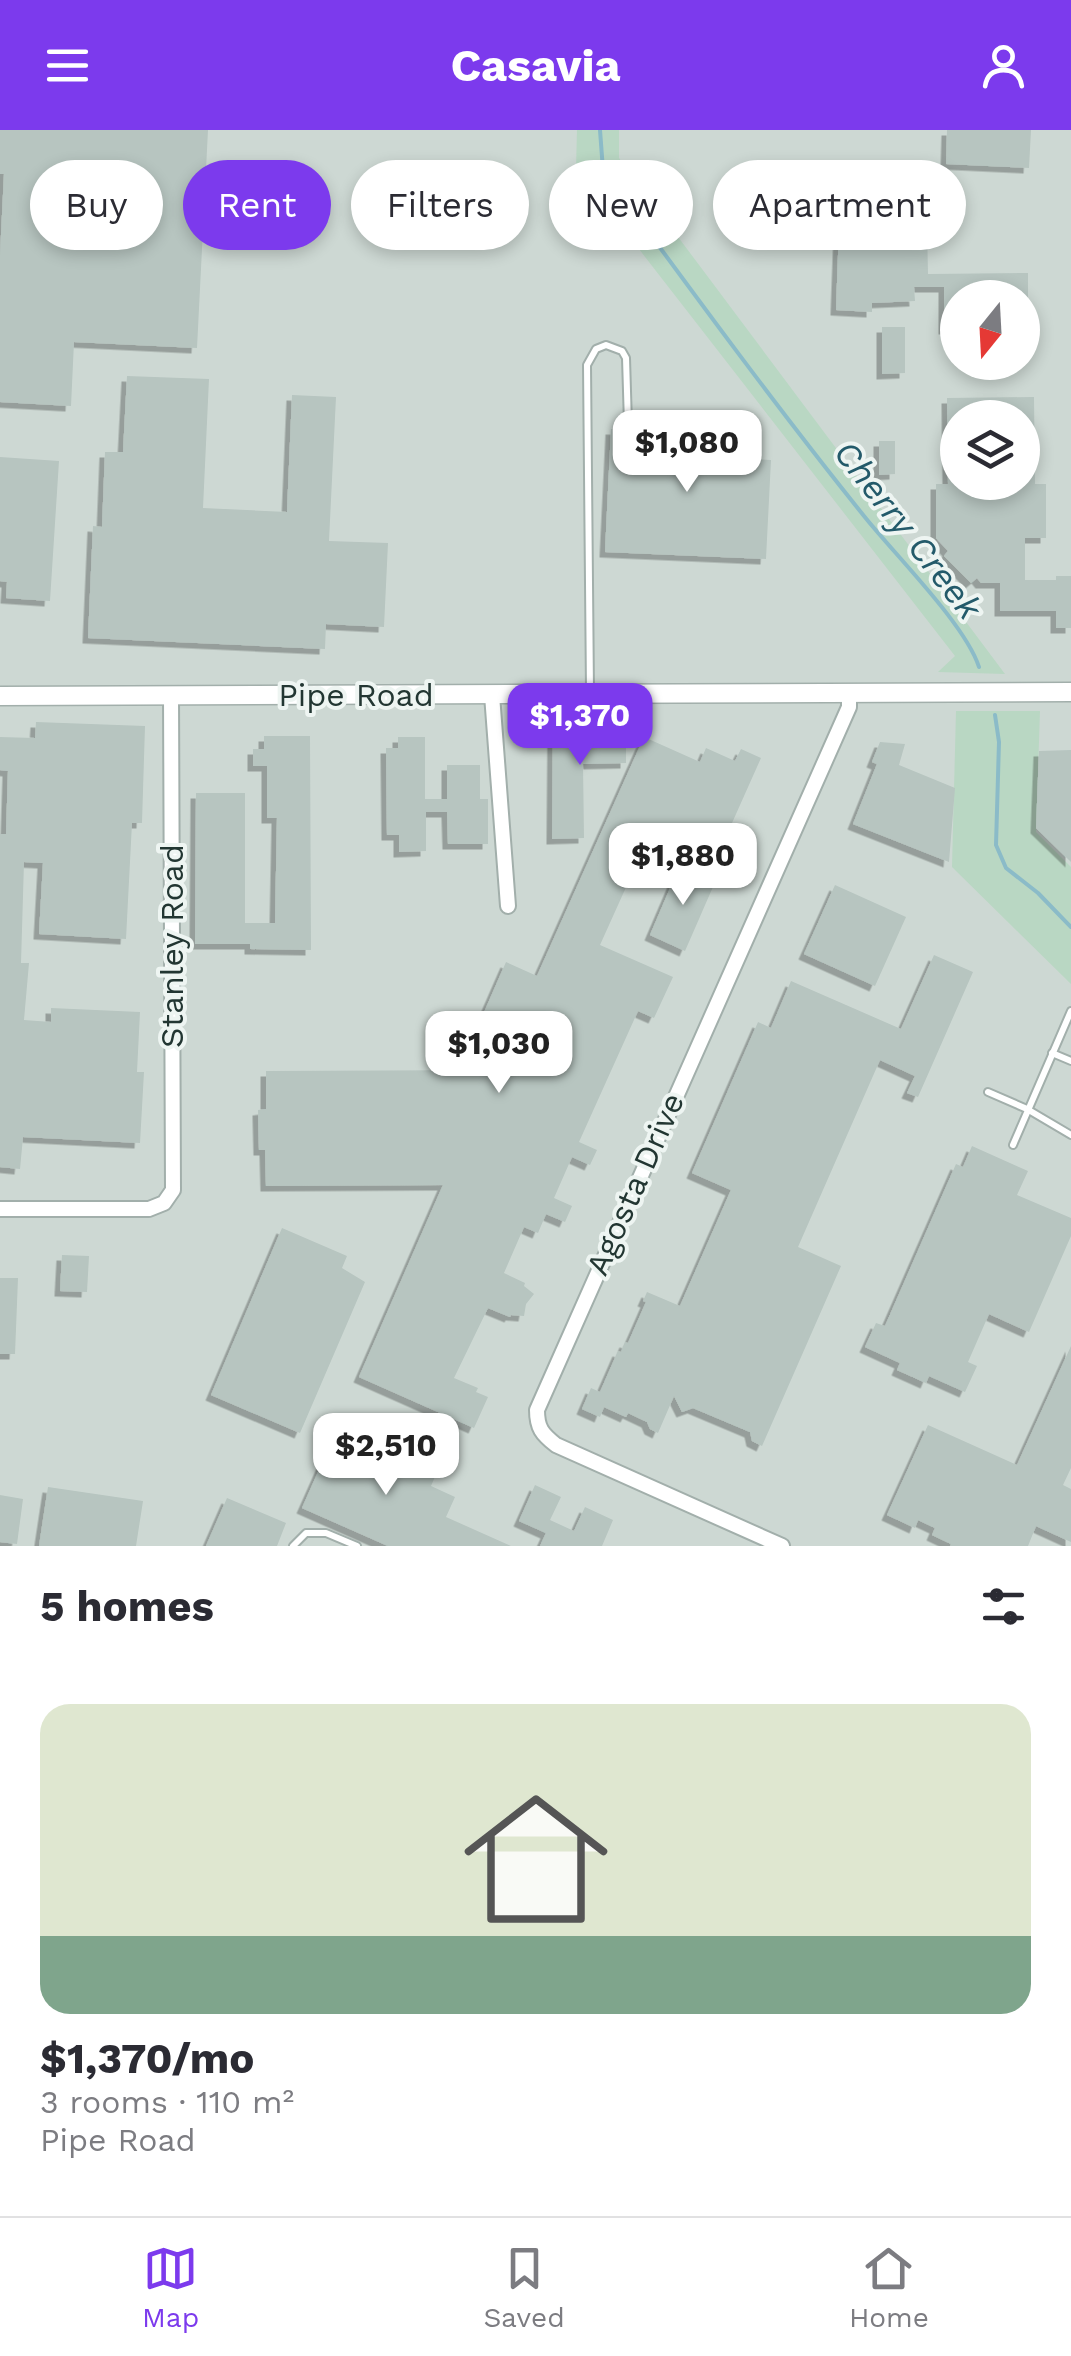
<!DOCTYPE html>
<html lang="en">
<head>
<meta charset="utf-8">
<style>
  body { margin:0; font-family:"Work Sans",sans-serif; background:#f7f7f7; color:#2b2b33; height:100vh; display:flex; flex-direction:column; font-size:38px; white-space:nowrap }
  * { box-sizing:border-box; margin:0 }
  p { font-size:32px; color:#7c7c81 }
  .icon { flex:none; width:55px; height:55px; fill:none; stroke:currentColor; stroke-width:2; stroke-linecap:round; stroke-linejoin:round }
  .map { position:relative; height:1416px; overflow:hidden }
  .sheet { display:flex; flex-direction:column; background:#fff; flex:1 }
  .sheet>* { flex:none }
  .top-card { position:absolute; left:30px; top:30px; width:1012px; height:90px; display:flex; gap:20px }
  .needle { width:65px; rotate:198deg }
  .buttons { position:absolute; left:940px; top:150px; display:grid; gap:20px }
  .buttons a { display:grid; place-items:center; width:100px; height:100px; border-radius:50%; background:#fff; box-shadow:0 5px 15px #0003; font-size:50px }
  .price { position:absolute; translate:-50% -85px; padding:0 22px; border-radius:20px; background:#fff; color:#222; font-size:32px; line-height:65px; filter:drop-shadow(0 2px 5px #0008) }
  .price::after { content:''; position:absolute; left:50%; top:60px; width:30px; height:22px; margin-left:-15px; background:inherit; clip-path:polygon(0 0,100% 0,50% 100%) }
  .price.active { background:#7c3aed; color:#fff }
  ul { padding:0; list-style:none }
  li { display:grid; align-content:center; gap:20px; height:530px; padding:0 40px }
  li span { display:grid; place-items:center; height:310px; border-radius:30px; color:#555 }
  li>.icon { margin-inline-start:auto }
  span .icon { width:180px; height:180px; fill:#fffc; stroke-width:1 }
  li b { font-size:42px }
  h2 { display:flex; justify-content:space-between; align-items:center; height:120px; padding:0 40px; font-size:42px }
  .pill { padding:0 35px; border-radius:45px; background:#fff; box-shadow:0 5px 15px #0003; font-size:35px; line-height:90px }
  .pill.active { background:#7c3aed; color:#fff }
  header { display:flex; justify-content:space-between; align-items:center; height:130px; padding:0 40px; background:#7c3aed; color:#fff; font-size:45px; font-weight:700 }
  .tab-bar { display:flex; justify-content:space-around; align-items:center; height:140px; border-top:2px solid #e1e1e2; background:#fff; font-size:28px; color:#7c7c81 }
  .tab-bar a { display:grid; justify-items:center; gap:5px }
  .tab-bar .active { color:#7c3aed }
  .map>svg:first-child { display:block }
</style>
</head>
<body>
<header><svg class="icon" aria-label="menu" viewBox="0 0 24 24"><path d="M4 6h16M4 12h16M4 18h16"/></svg>Casavia<svg class="icon" aria-label="person" viewBox="0 0 24 24"><circle cx="12" cy="8" r="4"/><path d="M4 21q1-7 8-7t8 7"/></svg></header>
<div class="map">
<svg width="1071" height="1416" viewBox="0 0 1071 1416">
  <defs>
    <filter id="shadow"><feDropShadow dx="-5.5" dy="5.5" stdDeviation="0" flood-color="#0004"/></filter>
  </defs>
  <rect width="100%" height="100%" fill="#dee8e4"/>
  <path fill="#cdd8d3" fill-rule="evenodd" d="M0,0h1071v1416h-1071zM958,168h64v64h-64zM958,288h64v64h-64z"/>
  <g fill="#b9d7c3">
    <path d="M577,0h42v28l386,516 -67,-2 17,-16 -379,-488z"/>
    <path d="M956,581h84l-4,121 35,35v117l-119,-117z"/>
  </g>
  <g fill="none" stroke-linecap="round" stroke-linejoin="round">
    <g stroke="#8bbbc8" stroke-width="4">
      <path d="M600,0l3,40c85,116 171,234 261,346 31,39 101,108 115,151"/>
      <path d="M995,585l4,27 -3,103 10,23 32,25 33,34"/>
    </g>
  </g>
  <g fill="#b7c5c0" fill-rule="evenodd" filter="url(#shadow)">
    <path d="M0,0h208l-11,218 -123,-6 -3,64 -71,-4v-147l4,-81h-4z"/>
    <path d="M947,0h84l-2,38 -83,-4z"/>
    <path d="M872,79h34v17h21l1,48 100,-1v25h-70v30l-14,1v-42h-30l1,14 -43,2v9l-36,-2 3,-83 16,-1v-15z"/>
    <path d="M882,197h23v46l-23,1z"/>
    <path d="M127,246l82,3 -6,129 84,4 5,-117 44,2 -7,144 59,2 -4,84 -58,-3 -1,25 -237,-11 5,-112 9,1 3,-75h18z"/>
    <path d="M1034,267l1,87h11v54h-21v42h31v-4h15v52h-15v-17h-56v-28h-19l-4,-5 -6,5 -27,-27 4,-5 -12,-13v-54h12l-1,-86zM958,288h64v64h-64z"/>
    <path d="M611,299l140,7 3,23 17,1 -5,99 -161,-7z"/>
    <path d="M879,311h16v33l-16,1z"/>
    <path d="M0,327l59,4 -9,140 -44,-3 1,-16 -7,-1z"/>
    <path d="M553,591h63l1,5h9v37l-43,1 1,74 -32,1z"/>
    <path d="M36,592l109,4 -3,97h-10l-6,116 -87,-5 4,-71 -19,-1 -3,101h8l-5,57 27,2v-14l89,4 -3,60h7l-4,71 -117,-6 -3,32 -20,-2v-333h6l2,-63 -8,-1v-33l35,1z"/>
    <path d="M264,606h46l1,214 -61,-1v-5h-55l1,-151h49v130h30l2,-105h-10v-52h-14v-17h11z"/>
    <path d="M398,607h27v62h22v-34h33v34h8v45h-40l-1,-32h-21v39l-27,1v-17h-12l-1,-87h12z"/>
    <path d="M644,607l56,25 6,-14 29,13 6,-12 20,9 -29,65 8,4 -13,28 -72,-32 -55,122 73,32 -19,41 -16,-7 -59,131 18,8 -7,15 -18,-8 -18,41 18,8 -7,16 -19,-8 -8,19 -14,-6 -20,46 21,10 -1,3 10,8 -8,10 -2,12 -13,-1 -1,2 -22,-9 -34,70 24,10 -2,4 12,5 -14,31 -115,-51 84,-192 -177,1 -1,-36h-6l-1,-40 8,-1v-38l229,-1 -30,-14 41,-94 31,14z"/>
    <path d="M880,612l25,2 -6,21 56,23 -6,74 -96,-38 24,-60 -5,-2z"/>
    <path d="M1071,620v112l-35,-34 3,-77z"/>
    <path d="M680,735l36,15 -31,71 -35,-16z"/>
    <path d="M835,755l71,32 -31,69 -71,-32z"/>
    <path d="M934,825l39,17 -55,125 -11,-4 8,-17 -35,-16 -82,187 43,19 -79,180 -10,-5 -2,-9 -57,-24 -11,4 -8,-16 -16,37 -8,-4 -3,-7 -19,-9 -2,4 -22,-10 -4,10 -18,-8 9,-21 9,4 18,-41 3,1 4,-10 3,1 18,-41 -3,-1 4,-9 33,14 51,-116 -39,-17 66,-151 13,6 20,-47 110,48z"/>
    <path d="M972,1016l56,25 -11,24 54,23v18l-42,96 -40,-18 -21,48 9,4 -12,26 -36,-16 -3,7 -29,-13 3,-7 -35,-16 11,-24 9,3 71,-162 7,3z"/>
    <path d="M282,1098l65,28 -5,12 23,14 -65,151 -89,-38z"/>
    <path d="M62,1125l27,1 -2,36 -27,-1z"/>
    <path d="M0,1148h18l-3,76h-15z"/>
    <path d="M1071,1216v122l-8,17 8,4v53l-35,-16 -8,20h-78l1,-2 -19,-9 3,-7 -17,-8 -3,8 -28,-13 41,-90 89,40z"/>
    <path d="M338,1297l99,45 -6,14 24,11 -9,20 65,29h-123l-86,-38z"/>
    <path d="M535,1355l26,12 -11,23 24,11 11,-24 28,13 -11,26h-62l6,-13 -27,-12z"/>
    <path d="M48,1357l95,14 -7,45h-97z"/>
    <path d="M0,1365l23,4 -6,45 -17,-2z"/>
    <path d="M227,1368l59,25 -9,23h-71z"/>
  </g>
  <g fill="none" stroke-linecap="round" stroke-linejoin="round">
    <g stroke="#a2afab" stroke-width="10">
      <g id="service">
        <path d="M590,562l-3,-327 9,-16 10,-4 16,6 4,7 2,66"/>
        <path d="M1052,923l19,8"/>
        <path d="M988,962l39,17 44,26"/>
        <path d="M1013,1015l58,-134"/>
        <path d="M293,1416l13,-13h20l31,13"/>
      </g>
    </g>
    <g stroke="#a2afab" stroke-width="18">
      <g id="minor">
        <path d="M492,565l16,211"/>
        <path d="M0,1079h149l15,-6 9,-13 -2,-495"/>
        <path d="M782,1416l-226,-101c-14,-11 -19,-17 -19,-35l312,-703v-14"/>
      </g>
    </g>
    <g stroke="#a2afab" stroke-width="21">
      <path id="tertiary" d="M0,566l1071,-4"/>
    </g>
    <use href="#service" stroke="#fff" stroke-width="6"/>
    <use href="#minor" stroke="#fff" stroke-width="14"/>
    <use href="#tertiary" stroke="#fff" stroke-width="18"/>
  </g>
  <g text-anchor="middle" stroke-width="8" stroke-linejoin="round" paint-order="stroke">
    <g font-size="32" fill="#223632" stroke="#eef5f2">
      <text x="356" y="576">Pipe Road</text>
      <text transform="translate(172 816) rotate(-90)" y="11">Stanley Road</text>
      <text transform="translate(635 1054) rotate(-66)" y="11">Agosta Drive</text>
    </g>
    <g font-size="35" font-style="italic" fill="#235a6a" stroke="#eef5f2">
      <text transform="translate(908 400) rotate(52)" y="12">Cherry Creek</text>
    </g>
  </g>
</svg>
<div class="buttons">
<a><svg class="needle" viewBox="-14 -14 28 28"><path d="M0-13l5 13h-10z" fill="#e53935"/><path d="M0 13l5-13h-10z" fill="#7c7c81"/></svg></a>
<a><svg class="icon" aria-label="layers" viewBox="0 0 24 24"><path d="M12 4l9 5-9 5-9-5zM3 14l9 5 9-5"/></svg></a>
</div>
<b class="price" style="left:687px;top:365px">$1,080</b>
<b class="price active" style="left:580px;top:638px">$1,370</b>
<b class="price" style="left:683px;top:778px">$1,880</b>
<b class="price" style="left:499px;top:966px">$1,030</b>
<b class="price" style="left:386px;top:1368px">$2,510</b>
<div class="top-card">
<a class="pill">Buy</a>
<a class="pill active">Rent</a>
<a class="pill">Filters</a>
<a class="pill">New</a>
<a class="pill">Apartment</a>
</div>
</div>
<section class="sheet">
<h2>5 homes<svg class="icon" aria-label="filters" viewBox="0 0 24 24"><path d="M4 7h16M4 17h16"/><circle cx="9" cy="7" r="2"/><circle cx="15" cy="17" r="2"/></svg></h2>
<ul>
<li><span style="background:linear-gradient(#dfe7d0 75%,#7fa58c 0)"><svg class="icon" aria-label="home" viewBox="0 0 24 24"><path d="M3 11l9-7 9 7M6 9v11h12V9"/></svg></span><div><b>$1,370/mo</b><p>3 rooms · 110 m²</p><p>Pipe Road</p></div></li>
</ul>
</section>
<nav class="tab-bar">
<a class="active"><svg class="icon" aria-label="map" viewBox="0 0 24 24"><path d="M3 6l6-2 6 2 6-2v14l-6 2-6-2-6 2zM9 4v14M15 6v14"/></svg>Map</a>
<a><svg class="icon" aria-label="saved" viewBox="0 0 24 24"><path d="M7 4h10v16l-5-4-5 4z"/></svg>Saved</a>
<a><svg class="icon" aria-label="home" viewBox="0 0 24 24"><path d="M3 11l9-7 9 7M6 9v11h12V9"/></svg>Home</a>
</nav>
</body>
</html>
